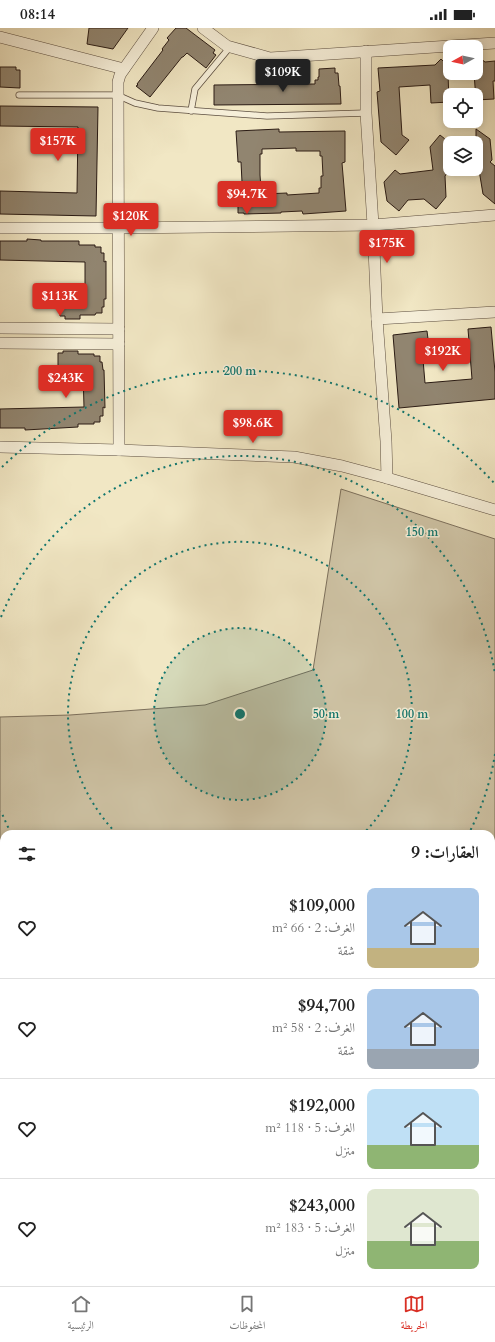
<!DOCTYPE html>
<html lang="ar">
<head>
<meta charset="utf-8">
<style>
  body { margin:0; font-family:Cardo,Amiri,serif; background:#f6f6f6; color:#222; direction:rtl; height:100vh; display:flex; flex-direction:column; font-size:15px; white-space:nowrap }
  * { box-sizing:border-box; margin:0 }
  p { font-size:13px; color:#767676 }
  .icon { flex:none; width:22px; height:22px; fill:none; stroke:currentColor; stroke-width:2; stroke-linecap:round; stroke-linejoin:round }
  .map { position:relative; flex:1; overflow:hidden; direction:ltr }
  .drawer { position:absolute; left:0px; top:802px; width:495px; height:456px; display:flex; flex-direction:column; background:#fff; border-radius:12px 12px 0 0; box-shadow:0 2px 10px #0003; direction:rtl }
  .drawer>* { flex:none }
  .needle { width:26px; rotate:262deg }
  .buttons { position:absolute; left:443px; top:12px; display:grid; gap:8px }
  .buttons a { display:grid; place-items:center; width:40px; height:40px; border-radius:8px; background:#fff; box-shadow:0 2px 10px #0003; font-size:20px }
  .price { position:absolute; translate:-50% -34px; padding:0 9px; border-radius:4px; background:#d93025; color:#fff; font-size:13px; line-height:26px; filter:drop-shadow(0 1px 2px #0008) }
  .price::after { content:''; position:absolute; left:50%; top:24px; width:12px; height:9px; margin-left:-6px; background:inherit; clip-path:polygon(0 0,100% 0,50% 100%) }
  .price.on { background:#222; color:#fff }
  ul { padding:0; list-style:none }
  li { display:flex; align-items:center; gap:12px; height:100px; padding:0 16px }
  li+li { border-top:1px solid #e0e0e0 }
  li span { display:grid; place-items:center; flex:none; width:112px; height:80px; border-radius:8px; color:#555 }
  li>.icon { margin-inline-start:auto }
  span .icon { width:48px; height:48px; fill:#fffc; stroke-width:1 }
  li b { font-size:17px }
  h2 { display:flex; justify-content:space-between; align-items:center; height:48px; padding:0 16px; font-size:17px }
  .status { display:flex; justify-content:space-between; align-items:center; height:28px; padding:0 20px; background:#fff; direction:ltr }
  .status svg { height:11px; fill:currentColor }
  .dock { display:flex; justify-content:space-around; align-items:center; height:56px; border-top:1px solid #e0e0e0; background:#fff; font-size:11px; color:#767676 }
  .dock a { display:grid; justify-items:center; gap:2px }
  .dock .on { color:#d93025 }
  .map>svg:first-child { display:block }
</style>
</head>
<body>
<div class="status"><b>08:14</b><svg viewBox="0 0 49 12"><path d="M0 12V9h3v3zM5 12V6h3v6zM10 12V3h3v9zM15 12V0h3v12zM26 1h20v11H26zM47 4h2v5h-2z"/></svg></div>
<div class="map">
<svg width="495" height="1258" viewBox="0 0 495 1258">
  <rect width="100%" height="100%" fill="#f1e7c4"/>
  <filter id="stains"><feTurbulence type="fractalNoise" baseFrequency=".005" numOctaves="4"/><feColorMatrix values="0 0 0 0 .2 0 0 0 0 .09 0 0 0 0 .02 0 0 0 .5 -.17"/></filter>
  <radialGradient id="worn" r=".72"><stop offset=".6" stop-color="#630" stop-opacity="0"/><stop offset="1" stop-color="#630" stop-opacity=".3"/></radialGradient>
  <path fill="#cfc4a6" stroke="#7c705d" d="M341,461l154,50v665l-4,-2v-368h-487v448h25v4h-29v-569l70,-2 135,-10 108,-35z"/>
  <g fill="#918570" stroke="#2a1b14" fill-rule="evenodd">
    <path d="M89,0h39l-15,21 -26,-5z"/>
    <path d="M176,0h10l29,22 -2,3 3,2 -10,13 -19,-15 -4,4h-1l-32,40 -14,-11 2,-1 -1,-1 26,-34 -1,-1 7,-9 -2,-2z"/>
    <path d="M476,27l9,7 10,-1v20h-2l1,18 -18,1 -2,-27h2z"/>
    <path d="M441,31l2,2 1,-1 6,7v4l-2,2 1,29 -18,1 -1,-18 -31,2 3,48 7,5 -13,15 -15,-13 -4,-50 3,-1 -2,-23 57,-3z"/>
    <path d="M0,39h16v3h4v18l-20,-1z"/>
    <path d="M335,40v5h3l1,13h1l1,18 -127,1v-20l101,-1v-4h3v-3h1v-8z"/>
    <path d="M0,78l98,1 -2,109 -96,-2v-23l77,2 1,-66 -78,-1z"/>
    <path d="M279,101v3l66,-1v31l-3,1 4,48 -43,3 -1,-3 -21,1v1l-37,1v-1h-6v-31h4l-1,-20h-3l-2,-31zM296,120v3h24v5h2l1,20h-2v12h-2v5l-32,2v-2l-24,1v-5h-2l-1,-14v-21h2v-5z"/>
    <path d="M476,101l14,10 2,21 -2,2 5,4v38l-12,-10 -4,-24 -3,-2z"/>
    <path d="M440,107l5,4 5,-1v31l-5,7 1,21 -10,12 -12,-10 -16,1 -9,11 -12,-10 -3,-19 11,-12 5,4 33,-4 -3,-23z"/>
    <path d="M27,211l14,1v1h38v4h16v2h6v6h3v9l2,-1v38h-2v8h-2v6h-6l-1,2h-15v4h-15v-3h-5v-20h25v-34l-85,-2v-19h27z"/>
    <path d="M491,299l4,45v27l-96,9 -6,-73 34,-4 2,16 -7,1 3,35 47,-4 -4,-50z"/>
    <path d="M63,323h15v3h16v2h6v6h2l1,8h1l1,38 -2,-1v9h-3v6h-6v2h-16v3l-53,3v-2h-25v-19l84,-2 -1,-35 -25,1v-20h5z"/>
  </g>
  <g fill="none" stroke-linecap="round" stroke-linejoin="round">
    <g stroke="#5c4e40" stroke-width="7">
      <g id="service">
        <path d="M19,67h98l18,8 23,5 109,8 99,-3"/>
        <path d="M191,83l4,-22 35,-42"/>
        <path d="M491,1183l4,2"/>
        <path d="M64,1254v4"/>
        <path d="M257,1258v-4"/>
      </g>
    </g>
    <g stroke="#5c4e40" stroke-width="12">
      <g id="minor">
        <path d="M203,0l24,18 43,12 225,-15"/>
        <path d="M0,9l124,32"/>
        <path d="M366,23v62l7,112 4,94 9,122 1,37"/>
        <path d="M0,200h119l254,-3 122,-10"/>
        <path d="M377,291l118,-7"/>
        <path d="M0,300l119,1"/>
        <path d="M0,315l119,1"/>
        <path d="M0,419l119,3 175,7 48,9 45,12 108,32"/>
        <path d="M119,422l-1,-368 2,-7 4,-6 29,-41"/>
        <path d="M491,859l4,1"/>
        <path d="M0,955l4,5"/>
        <path d="M0,994l4,-3"/>
        <path d="M491,1093l4,2"/>
        <path d="M31,1254v4"/>
      </g>
    </g>
    <use href="#service" stroke="#f6efd9" stroke-width="5.5"/>
    <use href="#minor" stroke="#f6efd9" stroke-width="11"/>
  </g>
  <circle cx="240" cy="686" r="86" fill="#0f766e" fill-opacity=".12"/>
  <g fill="none" stroke="#0f766e" stroke-width="2" stroke-dasharray="2 4">
    <circle cx="240" cy="686" r="86"/>
    <path d="M116 805A172 172 0 1 1 364 805"/>
    <path d="M495 726A258 258 0 0 1 469 805M11 805A258 258 0 0 1 1 783M1 589A258 258 0 0 1 495 646"/>
    <path d="M2 439A343 343 0 0 1 495 456"/>
  </g>
  <circle cx="240" cy="686" r="6" fill="#0f766e" stroke="#f6efd9" stroke-width="2"/>
  <g font-size="12" text-anchor="middle" font-weight="bold" fill="#0f766e" stroke="#f6efd9" stroke-width="3" stroke-linejoin="round" paint-order="stroke">
    <text x="240" y="347">200 m</text>
    <text x="422" y="508">150 m</text>
    <text x="326" y="690">50 m</text>
    <text x="412" y="690">100 m</text>
  </g>
  <rect width="100%" height="100%" filter="url(#stains)"/>
  <rect width="100%" height="100%" fill="url(#worn)"/>
</svg>
<div class="buttons">
<a><svg class="needle" viewBox="-14 -14 28 28"><path d="M0-13l5 13h-10z" fill="#e53935"/><path d="M0 13l5-13h-10z" fill="#767676"/></svg></a>
<a><svg class="icon" aria-label="locate" viewBox="0 0 24 24"><circle cx="12" cy="12" r="6"/><path d="M12 2v4M12 18v4M2 12h4M18 12h4"/></svg></a>
<a><svg class="icon" aria-label="layers" viewBox="0 0 24 24"><path d="M12 4l9 5-9 5-9-5zM3 14l9 5 9-5"/></svg></a>
</div>
<b class="price on" style="left:283px;top:65px">$109K</b>
<b class="price" style="left:58px;top:134px">$157K</b>
<b class="price" style="left:247px;top:187px">$94.7K</b>
<b class="price" style="left:131px;top:209px">$120K</b>
<b class="price" style="left:387px;top:236px">$175K</b>
<b class="price" style="left:60px;top:289px">$113K</b>
<b class="price" style="left:443px;top:344px">$192K</b>
<b class="price" style="left:66px;top:371px">$243K</b>
<b class="price" style="left:253px;top:416px">$98.6K</b>
<section class="drawer">
<h2>العقارات: 9<svg class="icon" aria-label="filters" viewBox="0 0 24 24"><path d="M4 7h16M4 17h16"/><circle cx="9" cy="7" r="2"/><circle cx="15" cy="17" r="2"/></svg></h2>
<ul>
<li><span style="background:linear-gradient(#a9c7e8 75%,#c2b280 0)"><svg class="icon" aria-label="home" viewBox="0 0 24 24"><path d="M3 11l9-7 9 7M6 9v11h12V9"/></svg></span><div><b>$109,000</b><p>الغرف: 2 · 66 m²</p><p>شقة</p></div><svg class="icon" aria-label="heart" viewBox="0 0 24 24"><path d="M12 20l-8-8c-3-5 5-10 8-4 3-6 11-1 8 4z"/></svg></li>
<li><span style="background:linear-gradient(#a9c7e8 75%,#9aa5b1 0)"><svg class="icon" aria-label="home" viewBox="0 0 24 24"><path d="M3 11l9-7 9 7M6 9v11h12V9"/></svg></span><div><b>$94,700</b><p>الغرف: 2 · 58 m²</p><p>شقة</p></div><svg class="icon" aria-label="heart" viewBox="0 0 24 24"><path d="M12 20l-8-8c-3-5 5-10 8-4 3-6 11-1 8 4z"/></svg></li>
<li><span style="background:linear-gradient(#bfe0f5 70%,#8fb573 0)"><svg class="icon" aria-label="home" viewBox="0 0 24 24"><path d="M3 11l9-7 9 7M6 9v11h12V9"/></svg></span><div><b>$192,000</b><p>الغرف: 5 · 118 m²</p><p>منزل</p></div><svg class="icon" aria-label="heart" viewBox="0 0 24 24"><path d="M12 20l-8-8c-3-5 5-10 8-4 3-6 11-1 8 4z"/></svg></li>
<li><span style="background:linear-gradient(#dfe7d0 65%,#8fb573 0)"><svg class="icon" aria-label="home" viewBox="0 0 24 24"><path d="M3 11l9-7 9 7M6 9v11h12V9"/></svg></span><div><b>$243,000</b><p>الغرف: 5 · 183 m²</p><p>منزل</p></div><svg class="icon" aria-label="heart" viewBox="0 0 24 24"><path d="M12 20l-8-8c-3-5 5-10 8-4 3-6 11-1 8 4z"/></svg></li>
</ul>
</section>
</div>
<nav class="dock">
<a class="on"><svg class="icon" aria-label="map" viewBox="0 0 24 24"><path d="M3 6l6-2 6 2 6-2v14l-6 2-6-2-6 2zM9 4v14M15 6v14"/></svg>الخريطة</a>
<a><svg class="icon" aria-label="saved" viewBox="0 0 24 24"><path d="M7 4h10v16l-5-4-5 4z"/></svg>المحفوظات</a>
<a><svg class="icon" aria-label="home" viewBox="0 0 24 24"><path d="M3 11l9-7 9 7M6 9v11h12V9"/></svg>الرئيسية</a>
</nav>
</body>
</html>
